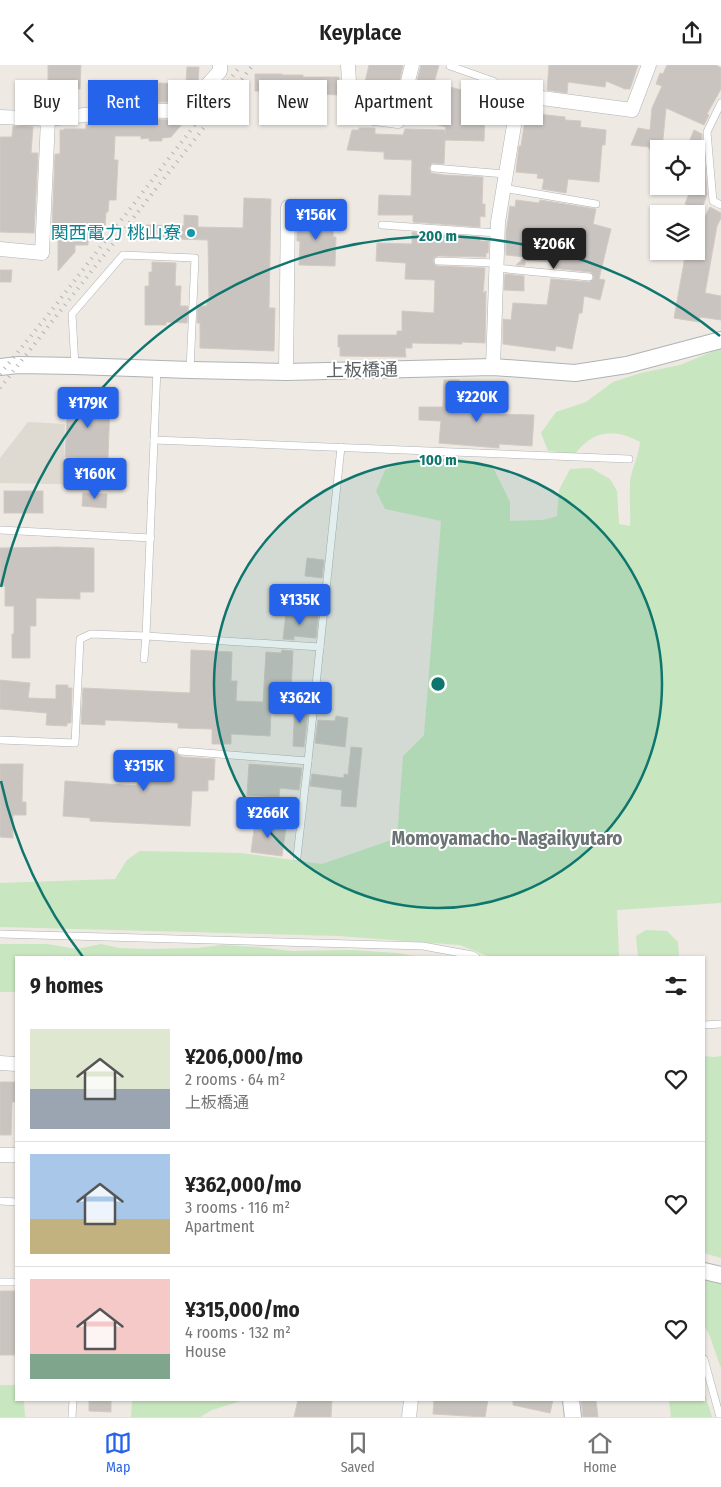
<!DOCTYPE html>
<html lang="en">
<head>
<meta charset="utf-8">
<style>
  body { margin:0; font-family:"Fira Sans Condensed","Noto Sans JP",sans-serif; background:#f2f2f2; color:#222; height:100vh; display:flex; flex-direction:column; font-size:19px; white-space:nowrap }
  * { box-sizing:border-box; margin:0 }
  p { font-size:16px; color:#767676 }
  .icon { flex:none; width:28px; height:28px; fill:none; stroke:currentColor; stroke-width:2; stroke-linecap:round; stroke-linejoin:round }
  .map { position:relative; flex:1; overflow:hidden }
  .sheet { position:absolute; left:15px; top:891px; width:690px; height:445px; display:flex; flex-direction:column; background:#fff; border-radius:0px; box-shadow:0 1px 4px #0004 }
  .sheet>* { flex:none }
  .guide { position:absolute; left:15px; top:15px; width:691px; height:45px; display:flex; gap:10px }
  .controls { position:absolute; left:650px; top:75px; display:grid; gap:10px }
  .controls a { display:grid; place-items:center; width:55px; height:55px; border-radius:0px; background:#fff; box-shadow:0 1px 4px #0004; font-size:25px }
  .price { position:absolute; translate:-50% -42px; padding:0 11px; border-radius:5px; background:#2563eb; color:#fff; font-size:16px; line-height:32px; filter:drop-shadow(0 1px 2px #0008) }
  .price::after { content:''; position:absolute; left:50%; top:30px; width:15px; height:11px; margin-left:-8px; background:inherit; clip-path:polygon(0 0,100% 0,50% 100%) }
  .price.selected { background:#222; color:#fff }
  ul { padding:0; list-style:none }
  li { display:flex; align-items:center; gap:15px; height:125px; padding:0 15px }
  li+li { border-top:1px solid #e0e0e0 }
  li span { display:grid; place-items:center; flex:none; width:140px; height:100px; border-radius:0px; color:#555 }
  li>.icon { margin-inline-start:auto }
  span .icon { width:60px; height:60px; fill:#fffc; stroke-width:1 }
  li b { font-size:21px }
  h2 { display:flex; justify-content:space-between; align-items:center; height:60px; padding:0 15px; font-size:21px }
  .chip { padding:0 18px; border-radius:0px; background:#fff; box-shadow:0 1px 4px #0004; font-size:18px; line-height:45px }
  .chip.selected { background:#2563eb; color:#fff }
  header { display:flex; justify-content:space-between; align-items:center; height:65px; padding:0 15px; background:#fff; font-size:22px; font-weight:600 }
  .dock { display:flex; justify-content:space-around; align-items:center; height:70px; border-top:1px solid #e0e0e0; background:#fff; font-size:14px; color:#767676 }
  .dock a { display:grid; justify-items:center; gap:2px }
  .dock .selected { color:#2563eb }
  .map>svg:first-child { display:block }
</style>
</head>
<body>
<header><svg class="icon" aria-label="back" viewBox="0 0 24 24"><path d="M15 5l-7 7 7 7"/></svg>Keyplace<svg class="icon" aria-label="share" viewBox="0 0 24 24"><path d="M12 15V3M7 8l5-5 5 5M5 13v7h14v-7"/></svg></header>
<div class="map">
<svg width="721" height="1352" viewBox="0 0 721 1352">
  <rect width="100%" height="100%" fill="#eee9e3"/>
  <path fill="#ded9d1" d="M28,357l37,2 -1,34 48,2v25l-112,-2v-25z"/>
  <g fill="#c8e6bf">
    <path d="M721,283v555l-104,7 2,47h-129l-30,-12 -122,-9 -338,-9v-44l115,-4 12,-19 13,-9 101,2 81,11 75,-26 6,-82 21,-21 17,-214 -56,-12 -9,-18 9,-21 20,-9 48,-4 39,8 18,37v19l33,-1 14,-4 2,-26 11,-21 21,-1 19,11 7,12 2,33 11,2c1,-14 -1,-27 0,-41 0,-15 9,-27 10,-43 -25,-14 -47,-12 -65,12l-27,-3 -7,-18 15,-21 30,-10 27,-20 28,-9 39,-8z"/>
    <path d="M646,865l21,1 11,11 1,15h-41l-2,-21z"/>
    <path d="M0,879h47l30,5 24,-5 19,4 28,1 49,-1 25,-3 36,2 33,4 61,-1 44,3 26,4h-406v35h-16z"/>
    <path d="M704,991l10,1 7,-1v202l-17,-5z"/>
    <path d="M704,1214l17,5v84l-12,-34 -5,-8z"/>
    <path d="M0,1320h16v15h8l1,17h-25z"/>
    <path d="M704,1327l8,25h-41l-2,-17h35z"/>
    <path d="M132,1335h123l-14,1 -29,9 -12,7h-69z"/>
  </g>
  <g fill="#c9c4c0" stroke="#d3cac2">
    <path d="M48,0h33l-1,24 -32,-2z"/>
    <path d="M369,0h34l-4,18 -6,-2 -8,26 -9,-2v2l-16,-4z"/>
    <path d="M421,0h18l-5,18 47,12 -1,12 5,1 -1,33 -39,-1 -1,24 -12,-1 -3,5 2,5 13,2 39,2 -1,27h3v13l-5,-1v11l-67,-5v-7h-35l1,-20 32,1 1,-36 -28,-1v-7l-37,-2 5,-20h7v-2h16v6l28,1 2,-6 40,1v3l1,-6 -38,-10z"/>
    <path d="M549,0h89l-8,24h-5l-19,-8 -1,6 -37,-5 -1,11 -20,-3z"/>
    <path d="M667,0h49l5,3v21l-14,25 2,1 -5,10 -38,-17 -4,41h-13v-2l-18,-2 7,-17 12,2 2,-22 10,-22 -6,-2 4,-11 3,1z"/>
    <path d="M187,2h12l-1,16 -12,-1z"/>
    <path d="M255,9h27v1h21v2h36v18l-84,-4z"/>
    <path d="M159,18l22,1 -1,16 -12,2h-10z"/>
    <path d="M528,48l37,4v3l16,1 -1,6 26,3 -1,15h-3l-3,37 -31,-3 -2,14 -24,-4 2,-10 -7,-1 1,-4 -22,-2 3,-26h2l4,-26h2z"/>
    <path d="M183,52v6l-12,14 -9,1v3h-13v-3l-8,1v-3h-26l-1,24h4l-2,40h-7l-1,12h-2l-1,14h-9v4h-8v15h-13v7l-17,19v-38l-6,-1 3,-78h5v-24h4v-1h22v-5l44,-5 39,1z"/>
    <path d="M13,61l20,1 -2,26h7l-4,80 -34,-1v-95h12z"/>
    <path d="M694,65l8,4v6l-6,14v-5h-3l-4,-7z"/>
    <path d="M696,97l9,3 2,30 -10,26 -1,-12 -11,-5 6,-16 5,2z"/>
    <path d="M244,133l27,1 -2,109h6l-1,43 -74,-3v-25h-3l1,-17h9v-6h2l-1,-60 -63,-2 1,-13 38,1v-11l14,1v11l45,1z"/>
    <path d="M516,135l23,3 1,-3 56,9 -3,15 18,5 -12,50 6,1 -5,20 -16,-4 -2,17h-3l-7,36 -16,-3 -1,5 -52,-7v-25l8,1 2,-17 34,2 4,-26 38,3 4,-2 1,-3 -2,-4 -2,-1 -38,-4 1,-6 -28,-2v5h-9l9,-8 -19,-2v-22l4,-27 5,1z"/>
    <path d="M710,142l11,6v5l-4,8 -12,67 16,3v24l-21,-3 -1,5 -25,-4 12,-67h10v-18z"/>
    <path d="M297,151l37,1 -1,20h3l-1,29 -36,-1 1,-24h-3z"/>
    <path d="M412,167l68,5v4h9l-1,12h-2v4l-48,-1 -4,2 -1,3 2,4 3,1 47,2 -2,25 3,-2 -1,52 -23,-1v2l-50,-1v5h-7l1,9 -66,-1v-9h-2v-12h59v-4h5v-20l32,2 1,-33 -30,-1 1,-16 -30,-2 1,-18 35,1z"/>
    <path d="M152,197l24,1 -1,23h6l-1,20h8l-1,17 -21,-1v3h-21v-39h4v-14h3z"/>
    <path d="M0,205h12l-1,12h-11z"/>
    <path d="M505,209l19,2v15l-20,-1z"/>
    <path d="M444,315h15l-1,23 22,1 -1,6 22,1 -1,3 34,1 -2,31 -33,-2v4l-60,-5 2,-22 -22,-1v-13h24z"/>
    <path d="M68,335l42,2 -2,56 -43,-1z"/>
    <rect x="4" y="426" width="39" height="22"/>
    <path d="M83,428l24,1 -1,14 -24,-2z"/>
    <path d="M56,482l38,1v44h-14v7l-44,-1v28h-6v32h-18v-24h2v-28h-9v-20h-5v-38z"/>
    <path d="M307,493l17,2 -2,18 -17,-2z"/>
    <path d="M286,548l32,3 -2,22 -22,-2v4l-11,-1z"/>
    <path d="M191,585l41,2 -1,29h6l-1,20 27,1 3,-50 15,1 1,-3 11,1 -3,60 -19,-1 -1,26 -39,-2v10h-19v-15l-34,-1v-5l-73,-3v5l-24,-1 2,-36 107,5z"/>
    <path d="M0,615l30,3 -2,15 28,1v-14h12v3h4l-1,35h-4v3l-21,-1 1,-12 -47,-4z"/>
    <path d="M295,637l14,1 -5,44 -11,-1z"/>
    <path d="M336,651l12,2 -3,29 -30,-4 3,-23 17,1z"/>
    <path d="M351,682l11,1 -6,59 -15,-1 1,-16 -32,-4 2,-12 32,4v-4l4,1z"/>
    <path d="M139,686l37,1 2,3 5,2 32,2 -1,21h-6v11h-16l-2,35 -100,-5v-3l-27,-2 2,-35 72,5z"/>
    <path d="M0,699h23l-1,38h4v13h-13v23l-13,-1z"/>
    <path d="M249,699l53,4 -3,22 -19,-2 -1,9 -32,-2z"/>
    <path d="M255,758l31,4 -4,29 -31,-4z"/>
    <path d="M0,1017h16l-1,20h-3l-1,33h-11z"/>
    <rect x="0" y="1226" width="16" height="64"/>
    <path d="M89,1335h22v12l-22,-1z"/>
    <path d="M298,1335h34l-1,17h-37z"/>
    <path d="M434,1335h54l-3,17 -52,-3z"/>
    <path d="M513,1335h40l-3,13 -37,-8z"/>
    <path d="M581,1335h15l2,17h-15z"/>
  </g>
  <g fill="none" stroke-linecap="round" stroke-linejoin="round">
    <g stroke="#afb3b6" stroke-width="8">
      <g id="service">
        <path d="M450,1l43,15 25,20"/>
        <path d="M721,38l-14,29 6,69 8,4"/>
        <path d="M434,103l71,6"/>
        <path d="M503,123l93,16"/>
        <path d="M382,160l115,8"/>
        <path d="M438,196l59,2"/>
        <path d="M496,203l93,9"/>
        <path d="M75,301l-3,-52 51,-59 72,3 -5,112"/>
        <path d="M154,375l475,19"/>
        <path d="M0,465l151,8"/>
        <path d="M144,594l2,-23 174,11"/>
        <path d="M0,675l75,3 5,-104 11,-5 55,2 11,-268"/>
        <path d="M181,686l127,10 33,-314"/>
        <path d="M297,792l11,-96"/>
        <path d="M0,869l423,12 49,9 4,2"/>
        <path d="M704,960l17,-1"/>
        <path d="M0,1136l16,1"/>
        <path d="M0,1217h16"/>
        <path d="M704,1294l16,58"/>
        <path d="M72,1352l1,-17"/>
      </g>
    </g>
    <g stroke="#afb3b6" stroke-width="15">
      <g id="minor">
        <path d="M348,0l3,50 47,6 14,-56"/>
        <path d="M0,52l48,2 82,-9 39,1 19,-4 32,-36v-6"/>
        <path d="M0,184l42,4 6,-134"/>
        <path d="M493,302l5,-145 21,-127 113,15 17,-45"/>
        <path d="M286,307l2,-165"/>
        <path d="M0,998l16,1"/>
        <path d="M0,1090h16"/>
        <path d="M409,1352l2,-17"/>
      </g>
    </g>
    <g stroke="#afb3b6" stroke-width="18">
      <g id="tertiary">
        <path d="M0,302l18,-2 57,1 115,4 96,2 207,-5 82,6 52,-8 94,-25"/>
        <path d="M704,1206l17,4"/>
        <path d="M571,1335l2,17"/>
      </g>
    </g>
    <use href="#service" stroke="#fff" stroke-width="7"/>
    <use href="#minor" stroke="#fff" stroke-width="14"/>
    <use href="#tertiary" stroke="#fff" stroke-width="16"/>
    <g stroke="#b2b3b4" stroke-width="4" stroke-dasharray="1 6" stroke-linecap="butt">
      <path d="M0,309l48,-59 193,-250"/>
      <path d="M0,323l253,-323"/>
    </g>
  </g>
  <circle cx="438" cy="619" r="224" fill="#0f766e" fill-opacity=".12"/>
  <g fill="none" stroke="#0f766e" stroke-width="2.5">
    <circle cx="438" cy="619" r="224"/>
    <path d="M83 892A448 448 0 0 1 1 716M1 522A448 448 0 0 1 720 271"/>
  </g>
  <circle fill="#0f9aa8" stroke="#fff" stroke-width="2" cx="191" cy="168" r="5"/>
  <g text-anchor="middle" stroke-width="4" stroke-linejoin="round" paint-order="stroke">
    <g font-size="18" fill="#0d838f" stroke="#fff" text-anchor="end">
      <text x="181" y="174">関西電力 桃山寮</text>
    </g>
    <g font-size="18" fill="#5b6164" stroke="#fff">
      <text transform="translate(362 305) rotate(-1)" y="6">上板橋通</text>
    </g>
    <g font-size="19" font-weight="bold" fill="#6c7476" stroke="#fff">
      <text x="507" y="780">Momoyamacho-Nagaikyutaro</text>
    </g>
  </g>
  <circle cx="438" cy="619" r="8" fill="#0f766e" stroke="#fff" stroke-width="2.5"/>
  <g font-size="15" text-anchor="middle" font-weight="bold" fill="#0f766e" stroke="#fff" stroke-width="4" stroke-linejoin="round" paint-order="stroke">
    <text x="438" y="176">200 m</text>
    <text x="438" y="400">100 m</text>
  </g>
</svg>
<div class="controls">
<a><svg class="icon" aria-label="locate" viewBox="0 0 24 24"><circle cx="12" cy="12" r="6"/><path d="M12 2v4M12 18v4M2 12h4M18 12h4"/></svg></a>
<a><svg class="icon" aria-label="layers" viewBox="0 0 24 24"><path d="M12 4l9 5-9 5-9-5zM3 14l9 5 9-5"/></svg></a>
</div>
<b class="price" style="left:316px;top:176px">¥156K</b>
<b class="price selected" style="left:554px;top:205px">¥206K</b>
<b class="price" style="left:477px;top:358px">¥220K</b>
<b class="price" style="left:88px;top:364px">¥179K</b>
<b class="price" style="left:95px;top:435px">¥160K</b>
<b class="price" style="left:300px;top:561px">¥135K</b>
<b class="price" style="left:300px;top:659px">¥362K</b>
<b class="price" style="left:144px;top:727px">¥315K</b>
<b class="price" style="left:268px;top:774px">¥266K</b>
<div class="guide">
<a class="chip">Buy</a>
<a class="chip selected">Rent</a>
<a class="chip">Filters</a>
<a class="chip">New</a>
<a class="chip">Apartment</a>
<a class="chip">House</a>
</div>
<section class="sheet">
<h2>9 homes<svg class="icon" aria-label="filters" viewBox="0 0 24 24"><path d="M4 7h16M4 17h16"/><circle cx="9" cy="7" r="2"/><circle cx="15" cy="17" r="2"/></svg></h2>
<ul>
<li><span style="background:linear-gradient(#dfe7d0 60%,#9aa5b1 0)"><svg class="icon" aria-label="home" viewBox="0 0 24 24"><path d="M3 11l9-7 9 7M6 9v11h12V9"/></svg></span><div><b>¥206,000/mo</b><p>2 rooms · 64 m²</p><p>上板橋通</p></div><svg class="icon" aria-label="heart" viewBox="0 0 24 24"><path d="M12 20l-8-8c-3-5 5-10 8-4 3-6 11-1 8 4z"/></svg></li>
<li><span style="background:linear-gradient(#a9c7e8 65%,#c2b280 0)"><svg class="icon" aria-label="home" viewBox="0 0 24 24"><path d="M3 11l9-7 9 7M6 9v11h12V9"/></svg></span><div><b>¥362,000/mo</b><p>3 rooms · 116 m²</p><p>Apartment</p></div><svg class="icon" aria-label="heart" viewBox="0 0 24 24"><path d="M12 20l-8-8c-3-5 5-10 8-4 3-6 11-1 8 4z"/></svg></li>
<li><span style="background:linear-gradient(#f6c9c9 75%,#7fa58c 0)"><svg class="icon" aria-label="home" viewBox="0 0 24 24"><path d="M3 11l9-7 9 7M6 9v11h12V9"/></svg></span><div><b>¥315,000/mo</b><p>4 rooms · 132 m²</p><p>House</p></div><svg class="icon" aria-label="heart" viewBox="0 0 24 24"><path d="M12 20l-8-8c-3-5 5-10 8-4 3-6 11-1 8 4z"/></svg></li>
</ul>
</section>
</div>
<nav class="dock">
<a class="selected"><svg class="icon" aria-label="map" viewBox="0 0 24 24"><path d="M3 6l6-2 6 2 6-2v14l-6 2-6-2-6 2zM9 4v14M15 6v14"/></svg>Map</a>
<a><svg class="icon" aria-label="saved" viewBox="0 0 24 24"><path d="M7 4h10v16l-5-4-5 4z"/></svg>Saved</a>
<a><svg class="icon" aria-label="home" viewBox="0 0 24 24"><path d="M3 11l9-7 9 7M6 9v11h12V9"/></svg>Home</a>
</nav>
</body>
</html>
